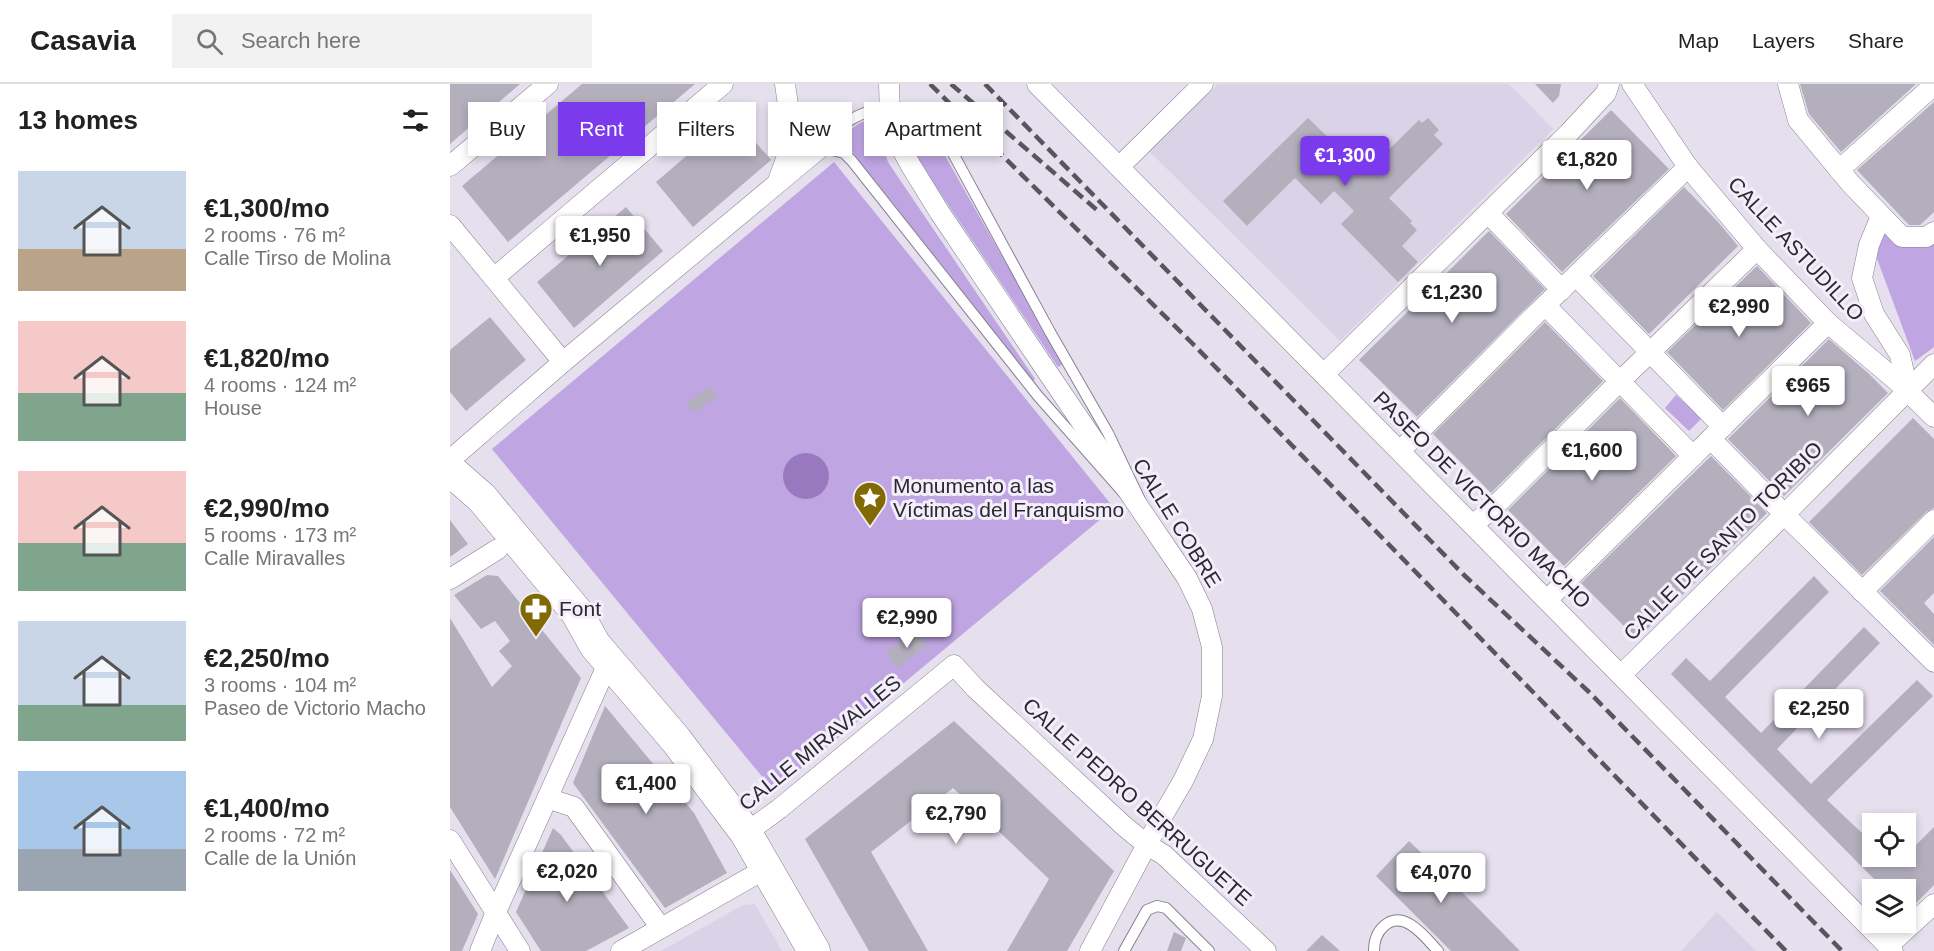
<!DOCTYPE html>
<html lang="en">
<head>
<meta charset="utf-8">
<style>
  body { margin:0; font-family:Helvetica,sans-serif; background:#f2f2f2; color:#222; height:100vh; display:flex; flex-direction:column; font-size:22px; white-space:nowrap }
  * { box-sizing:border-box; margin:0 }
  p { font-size:20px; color:#767676 }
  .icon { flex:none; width:33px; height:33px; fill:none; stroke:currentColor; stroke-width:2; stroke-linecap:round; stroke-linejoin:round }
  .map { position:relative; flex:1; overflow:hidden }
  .panel { display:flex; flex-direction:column; background:#fff; width:450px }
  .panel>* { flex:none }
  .hud { position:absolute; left:18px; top:18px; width:570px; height:54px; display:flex; gap:12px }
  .buttons { position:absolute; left:1412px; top:729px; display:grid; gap:12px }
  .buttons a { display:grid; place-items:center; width:54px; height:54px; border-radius:0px; background:#fff; box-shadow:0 3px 9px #0003; font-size:30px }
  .price { position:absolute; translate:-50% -51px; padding:0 14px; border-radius:6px; background:#fff; color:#222; font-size:20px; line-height:39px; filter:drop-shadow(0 2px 3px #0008) }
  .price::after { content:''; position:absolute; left:50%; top:36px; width:18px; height:14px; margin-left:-9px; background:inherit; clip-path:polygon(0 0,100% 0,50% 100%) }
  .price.selected { background:#7c3aed; color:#fff }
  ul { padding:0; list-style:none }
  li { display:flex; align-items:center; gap:18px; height:150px; padding:0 18px }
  li span { display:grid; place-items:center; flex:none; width:168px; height:120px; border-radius:0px; color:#555 }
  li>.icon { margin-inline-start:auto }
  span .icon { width:72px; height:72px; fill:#fffc; stroke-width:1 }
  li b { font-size:26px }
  h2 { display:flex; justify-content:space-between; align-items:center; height:72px; padding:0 18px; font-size:26px }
  .tag { padding:0 21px; border-radius:0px; background:#fff; box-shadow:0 3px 9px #0003; font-size:21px; line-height:54px }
  .tag.selected { background:#7c3aed; color:#fff }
  header { display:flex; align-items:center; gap:36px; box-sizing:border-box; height:84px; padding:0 30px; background:#fff; border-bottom:2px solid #e0e0e0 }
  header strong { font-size:28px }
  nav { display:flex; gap:33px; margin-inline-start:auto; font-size:21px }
  .search { width:420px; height:54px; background:#f2f2f2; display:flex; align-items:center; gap:15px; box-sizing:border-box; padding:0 21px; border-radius:0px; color:#767676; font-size:22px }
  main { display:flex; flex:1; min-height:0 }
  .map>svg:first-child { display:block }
</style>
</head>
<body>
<header>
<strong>Casavia</strong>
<div class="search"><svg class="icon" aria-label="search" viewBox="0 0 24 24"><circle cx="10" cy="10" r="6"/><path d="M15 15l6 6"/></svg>Search here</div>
<nav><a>Map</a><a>Layers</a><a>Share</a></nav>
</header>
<main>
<section class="panel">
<h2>13 homes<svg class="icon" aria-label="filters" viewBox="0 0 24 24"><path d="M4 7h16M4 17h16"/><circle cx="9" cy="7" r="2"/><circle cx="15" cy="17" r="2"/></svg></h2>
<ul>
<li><span style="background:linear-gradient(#c9d6e8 65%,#b9a48a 0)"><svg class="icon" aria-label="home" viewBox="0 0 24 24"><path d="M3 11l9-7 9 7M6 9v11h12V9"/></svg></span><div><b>€1,300/mo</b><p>2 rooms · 76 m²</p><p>Calle Tirso de Molina</p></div></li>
<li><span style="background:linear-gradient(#f6c9c9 60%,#7fa58c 0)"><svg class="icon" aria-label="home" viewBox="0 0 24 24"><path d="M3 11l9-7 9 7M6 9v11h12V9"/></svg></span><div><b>€1,820/mo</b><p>4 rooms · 124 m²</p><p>House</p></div></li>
<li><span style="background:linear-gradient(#f6c9c9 60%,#7fa58c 0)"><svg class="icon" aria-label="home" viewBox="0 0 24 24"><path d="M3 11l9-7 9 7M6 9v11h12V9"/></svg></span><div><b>€2,990/mo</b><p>5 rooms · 173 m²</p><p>Calle Miravalles</p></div></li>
<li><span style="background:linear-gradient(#c9d6e8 70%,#7fa58c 0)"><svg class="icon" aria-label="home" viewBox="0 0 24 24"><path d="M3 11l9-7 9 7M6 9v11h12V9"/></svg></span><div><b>€2,250/mo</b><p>3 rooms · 104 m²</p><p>Paseo de Victorio Macho</p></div></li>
<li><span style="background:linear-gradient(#a9c7e8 65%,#9aa5b1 0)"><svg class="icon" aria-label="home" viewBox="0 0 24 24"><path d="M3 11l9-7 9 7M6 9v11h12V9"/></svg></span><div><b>€1,400/mo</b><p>2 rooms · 72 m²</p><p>Calle de la Unión</p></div></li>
</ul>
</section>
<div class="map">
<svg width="1484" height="867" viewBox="0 0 1484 867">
  <rect width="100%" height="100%" fill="#e5dfee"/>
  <g fill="#dad2e7">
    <path d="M768,0h291l44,45 -213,212 -191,-190z"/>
    <path d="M305,820l27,47h-121l82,-46z"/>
    <path d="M1267,828l39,39h-75z"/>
  </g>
  <g fill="#bfa5e1">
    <path d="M423,34l15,44 10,15 137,202 -2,2 -183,-232 -4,-5 -12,-4 26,-17z"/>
    <path d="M454,34l23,10 13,19 123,217 -5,3 -139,-205 -12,-28z"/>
    <path d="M384,78l280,346 -340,283 -282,-342z"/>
    <path d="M1484,144v119l-19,14 -46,-124z"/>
    <path d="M1226,311l26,23 -13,13 -24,-23z"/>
  </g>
  <circle fill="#9879bf" cx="356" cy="392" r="23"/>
  <g fill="#b4afbd">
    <path d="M0,0h70l-70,60z"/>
    <path d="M132,0h113l-187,158 -46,-56z"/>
    <path d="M1085,0h26l-2,12 -6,7z"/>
    <path d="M1350,0h116l-75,68 -32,-38z"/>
    <path d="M1484,18v110l-14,13h-11l-52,-55z"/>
    <path d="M1161,26l58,59 -107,103 -56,-58z"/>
    <path d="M283,32l38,44 -78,67 -37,-45z"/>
    <path d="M858,34l57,55 54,-53 3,3 6,-5 11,12 -5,5 9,9 -54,54 23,23 -2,2 7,7 -15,16 16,16 -20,20 -57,-58 13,-13 -20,-20 -13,13 -26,-26 -48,48 -24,-25z"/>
    <path d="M1234,103l35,36 19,23 -89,88 -56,-58z"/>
    <path d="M176,123l37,44 -89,77 -37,-46z"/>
    <path d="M1039,147l56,58 -128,128 -58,-57z"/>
    <path d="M1307,182l54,57 -88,87 -56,-58z"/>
    <path d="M40,233l36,43 -60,51 -16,-19v-42z"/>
    <path d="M1095,238l58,59 -112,112 -58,-59z"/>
    <path d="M1379,255l39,34 20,20 -104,103 -56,-57z"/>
    <path d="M260,302l8,10 -24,17 -8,-10z"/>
    <path d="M1170,314l56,58 -112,110 -56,-56z"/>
    <path d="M1463,334l21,21v69l-8,4 -64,63 -53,-53z"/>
    <path d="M1261,372l56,57 -130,126 -56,-56z"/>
    <path d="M0,436l18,24 -18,13z"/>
    <path d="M1484,453v56l-10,10 10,11v31l-54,-54z"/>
    <path d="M37,491l11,1 83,102 -86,201 -45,-72v-189l42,69 20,-21 -13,-15 11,-10 -15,-20 -14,8 -27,-34z"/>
    <path d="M1364,492l15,16 -104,105 36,36 103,-106 16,16 -103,106 34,35 106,-104 16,16 -106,104 36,34 9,-9v31h33l29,-29v58l-29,29v-24h-20l-214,-216 15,-16 24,23z"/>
    <path d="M465,546l12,15 -29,23 -12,-15z"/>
    <path d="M155,622l89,107 33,60 -62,35 -92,-125z"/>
    <path d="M504,637l160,150 -47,80h-60l42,-72 -96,-91 -82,64 57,99h-59l-64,-112z"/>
    <path d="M103,744l8,7 68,93 -43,23h-45l-25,-39z"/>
    <path d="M959,757l61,59 50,51h-69l-75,-75z"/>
    <path d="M0,786l28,44 -16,37h-12z"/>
    <path d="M724,848l12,6 -5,13h-14z"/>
    <path d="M872,851l18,16h-34z"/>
  </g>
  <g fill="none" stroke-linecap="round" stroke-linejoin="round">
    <g stroke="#87818f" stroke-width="12">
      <g id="service">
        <path d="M439,22c29,4 35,7 54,29l107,197 58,101 44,92 -114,-129 -186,-235 -8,-8 -23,-6c26,-27 32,-33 68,-41z"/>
        <path d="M674,867l23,-41 10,-4 9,2 43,43"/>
        <path d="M924,867c0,-10 2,-18 10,-25 20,-18 42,12 54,25"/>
      </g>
    </g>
    <g stroke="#87818f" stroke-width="21">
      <g id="minor">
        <path d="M587,0l856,867"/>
        <path d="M1182,0l56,83 69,82 71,74 69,58 37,36"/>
        <path d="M1338,0l10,36 53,64 51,53h24l8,-5"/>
        <path d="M0,82l98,-82"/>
        <path d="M669,83l84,-83"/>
        <path d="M1389,86l95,-85"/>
        <path d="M328,97l12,-33 -1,-36 -4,-28"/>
        <path d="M1038,129l74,77"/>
        <path d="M1431,132l-12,29 -7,33 12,36 26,41 8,36"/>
        <path d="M0,141l113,137"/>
        <path d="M1126,192l147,151"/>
        <path d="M44,194l229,-194"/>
        <path d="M1096,222l147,150"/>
        <path d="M592,280l145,214 15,31 10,38v49l-9,43 -20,42 -24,41 -69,129"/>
        <path d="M874,290l244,-240 38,-41 3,-9"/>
        <path d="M1261,355l84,86 139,137"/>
        <path d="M950,367l135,-136 153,-148"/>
        <path d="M0,376l113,-98 258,-215"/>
        <path d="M1023,441l22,-19 117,-117 145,-140"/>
        <path d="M0,495l48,-30"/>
        <path d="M1412,508l72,-72"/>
        <path d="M1097,516l281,-277"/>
        <path d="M1171,591l173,-170 140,-141"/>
        <path d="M97,714l27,9 87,121"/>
        <path d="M296,749l33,-24 175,-144 21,23 149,138 22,18 18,11 102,96"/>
        <path d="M0,756l70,111"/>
        <path d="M1438,862l46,-42"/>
        <path d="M30,867l16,-39 113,-251"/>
        <path d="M171,867l146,-83"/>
      </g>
    </g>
    <g stroke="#87818f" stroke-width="33">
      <path id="primary" d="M0,386l32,28 94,113 19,34 81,95 70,93 68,118"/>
    </g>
    <use href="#service" stroke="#fff" stroke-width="10"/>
    <use href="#minor" stroke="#fff" stroke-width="20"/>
    <use href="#primary" stroke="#fff" stroke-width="32"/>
    <g stroke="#58555c" stroke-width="4.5" stroke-dasharray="12 6" stroke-linecap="butt">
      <path d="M480,0l262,259 594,608"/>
      <path d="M501,0l146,126"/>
      <path d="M535,0l479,491 125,117 253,259"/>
    </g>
    <g stroke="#87818f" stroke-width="21" stroke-linecap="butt">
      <path id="minor-bridge" d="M439,0l1,32 8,26 13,24 29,47 102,151"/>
    </g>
    <use href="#minor-bridge" stroke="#fff" stroke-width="20"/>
  </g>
  <defs>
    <g id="sight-pin" transform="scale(1.725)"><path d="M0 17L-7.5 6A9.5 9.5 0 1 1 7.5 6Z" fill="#816a03" stroke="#f3edfc"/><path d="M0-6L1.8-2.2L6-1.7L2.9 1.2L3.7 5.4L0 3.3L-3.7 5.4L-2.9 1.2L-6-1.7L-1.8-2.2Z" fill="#fff"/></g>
    <g id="pharmacy-pin" transform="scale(1.725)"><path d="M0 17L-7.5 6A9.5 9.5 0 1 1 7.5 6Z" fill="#816a03" stroke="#f3edfc"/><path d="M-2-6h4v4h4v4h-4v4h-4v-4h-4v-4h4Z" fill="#fff"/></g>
  </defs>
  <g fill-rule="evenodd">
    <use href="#sight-pin" x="420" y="414"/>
    <use href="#pharmacy-pin" x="86" y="525"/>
  </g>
  <g text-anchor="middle" stroke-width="6" stroke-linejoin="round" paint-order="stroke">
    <g font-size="21" fill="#2b292e" stroke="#f3edfc">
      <text transform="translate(1346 165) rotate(47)" y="7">CALLE ASTUDILLO</text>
      <text transform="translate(1032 416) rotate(45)" y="7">PASEO DE VICTORIO MACHO</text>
      <text transform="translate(727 439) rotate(58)" y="7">CALLE COBRE</text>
      <text transform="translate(1273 457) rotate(-45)" y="7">CALLE DE SANTO TORIBIO</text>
      <text transform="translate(370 659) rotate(-39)" y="7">CALLE MIRAVALLES</text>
      <text transform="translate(687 718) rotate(42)" y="7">CALLE PEDRO BERRUGUETE</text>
    </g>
    <g font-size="21" fill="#2b292e" stroke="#f3edfc" text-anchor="start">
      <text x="443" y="409">Monumento a las<tspan x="443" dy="24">Víctimas del Franquismo</tspan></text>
      <text x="109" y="532">Font</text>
    </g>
  </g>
</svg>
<div class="buttons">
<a><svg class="icon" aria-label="locate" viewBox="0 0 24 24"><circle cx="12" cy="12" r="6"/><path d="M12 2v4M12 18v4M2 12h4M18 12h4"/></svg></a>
<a><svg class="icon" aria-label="layers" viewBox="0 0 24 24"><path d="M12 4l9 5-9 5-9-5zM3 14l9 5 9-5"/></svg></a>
</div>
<b class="price selected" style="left:895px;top:103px">€1,300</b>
<b class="price" style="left:1137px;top:107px">€1,820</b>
<b class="price" style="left:150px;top:183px">€1,950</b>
<b class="price" style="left:1002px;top:240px">€1,230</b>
<b class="price" style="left:1289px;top:254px">€2,990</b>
<b class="price" style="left:1358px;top:333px">€965</b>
<b class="price" style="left:1142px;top:398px">€1,600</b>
<b class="price" style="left:457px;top:565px">€2,990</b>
<b class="price" style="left:1369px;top:656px">€2,250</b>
<b class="price" style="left:196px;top:731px">€1,400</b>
<b class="price" style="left:506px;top:761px">€2,790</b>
<b class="price" style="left:117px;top:819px">€2,020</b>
<b class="price" style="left:991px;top:820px">€4,070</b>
<div class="hud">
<a class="tag">Buy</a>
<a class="tag selected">Rent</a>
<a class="tag">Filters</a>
<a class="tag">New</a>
<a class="tag">Apartment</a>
</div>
</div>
</main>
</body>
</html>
